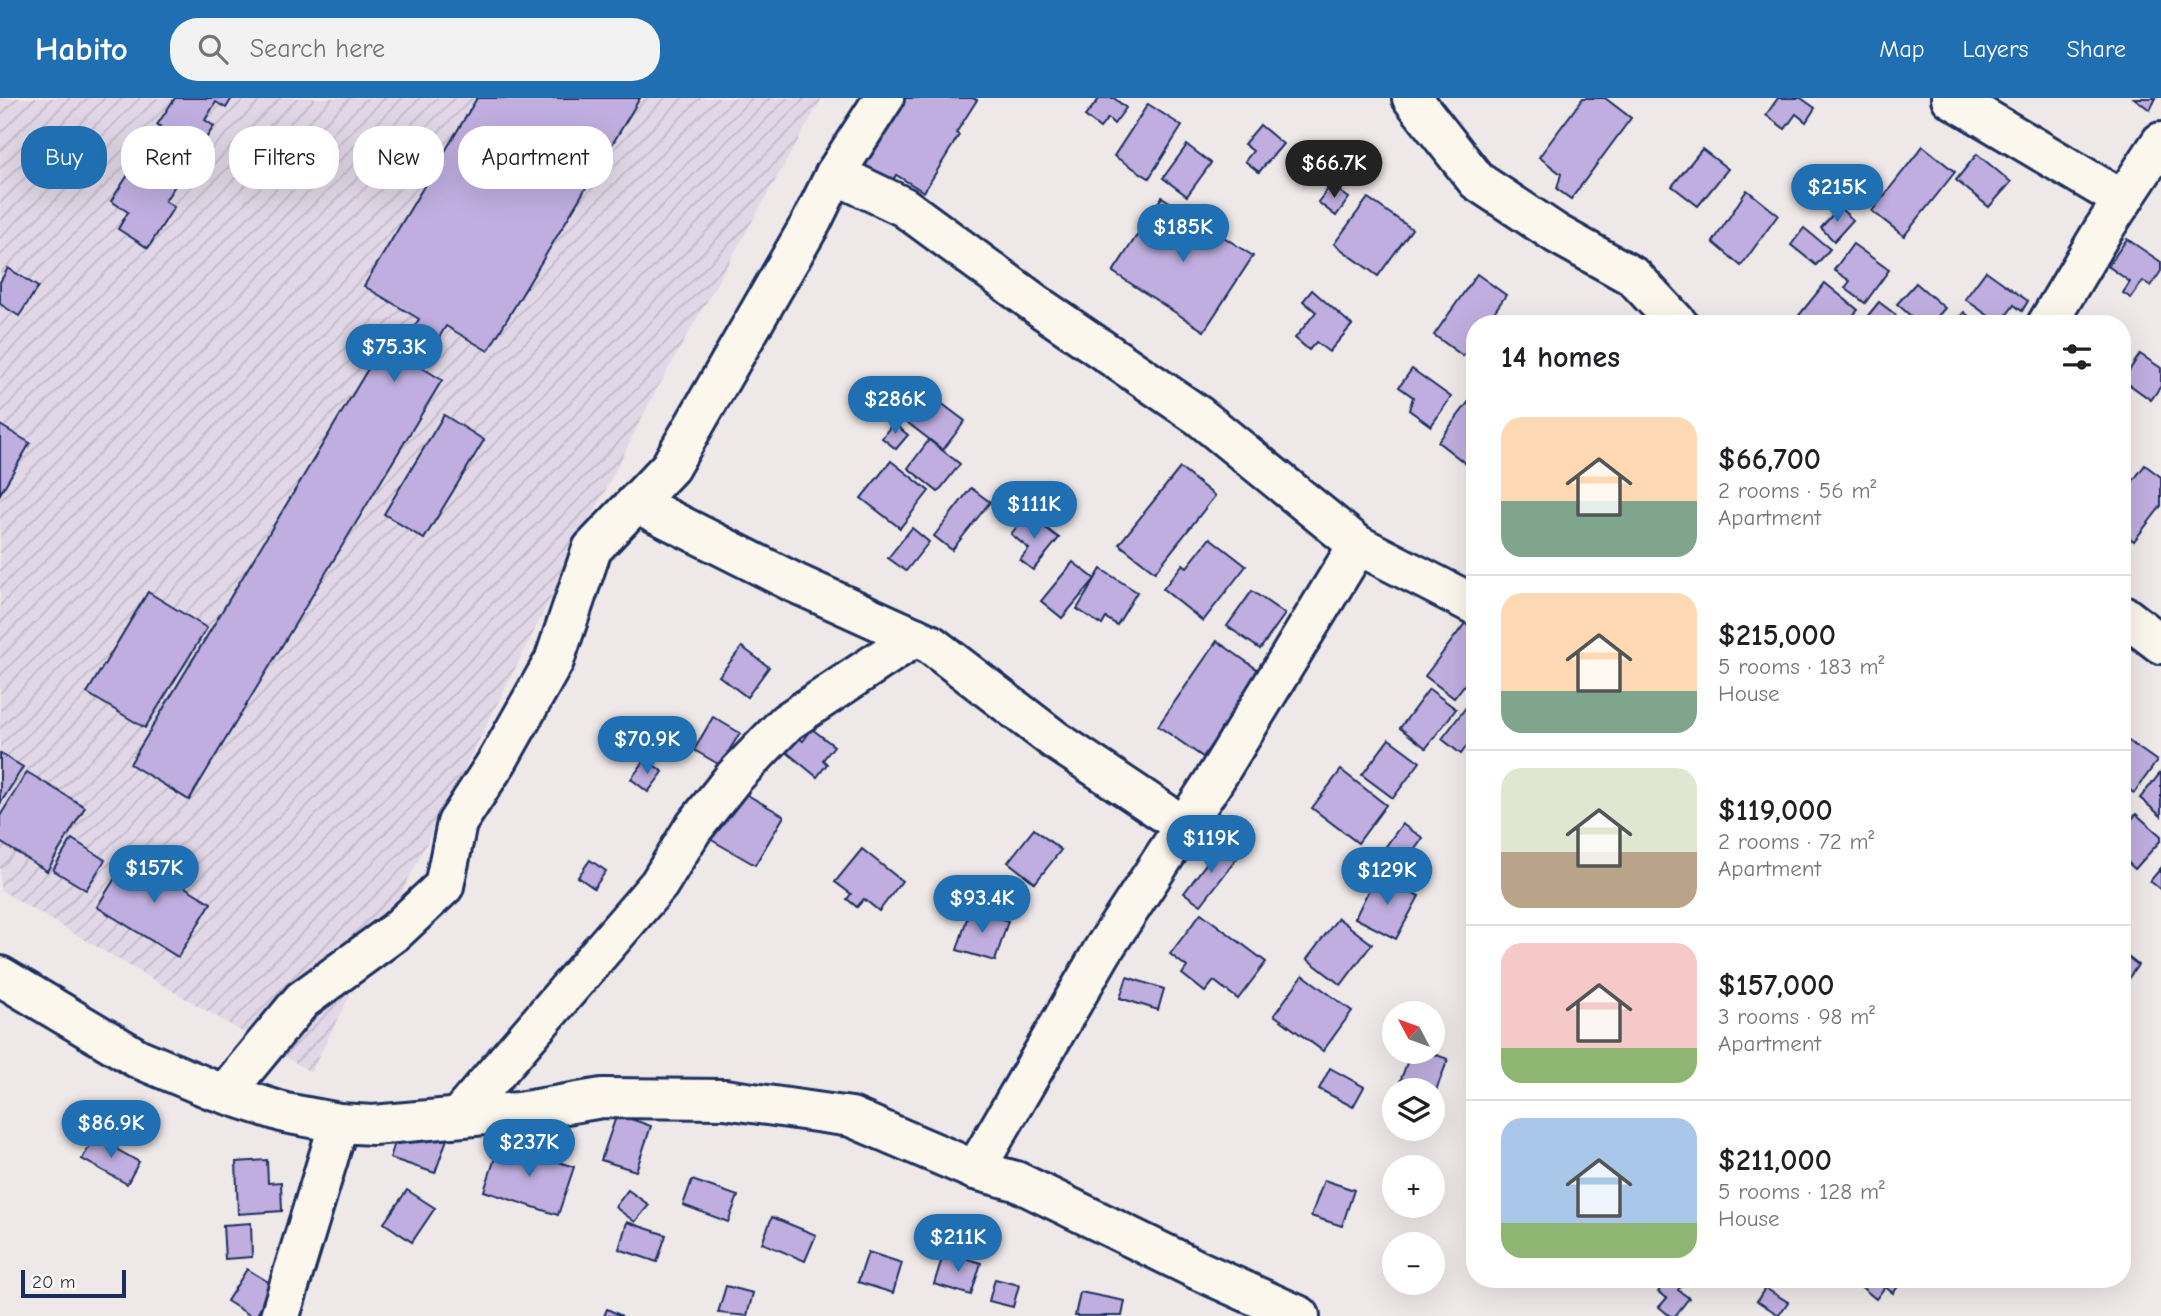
<!DOCTYPE html>
<html lang="en">
<head>
<meta charset="utf-8">
<style>
  body { margin:0; font-family:"Comic Neue",sans-serif; background:#f2f2f2; color:#202124; height:100vh; display:flex; flex-direction:column; font-size:26px; white-space:nowrap }
  * { box-sizing:border-box; margin:0 }
  p { font-size:23px; color:#757577 }
  .icon { flex:none; width:38px; height:38px; fill:none; stroke:currentColor; stroke-width:2; stroke-linecap:round; stroke-linejoin:round }
  .map { position:relative; flex:1; overflow:hidden }
  .drawer { position:absolute; left:1466px; top:217px; width:665px; height:973px; display:flex; flex-direction:column; background:#fff; border-radius:28px; box-shadow:0 7px 28px #0002 }
  .drawer>* { flex:none }
  .banner { position:absolute; left:21px; top:28px; width:665px; height:63px; display:flex; gap:14px }
  .needle { width:46px; rotate:311deg }
  .buttons { position:absolute; left:1382px; top:903px; display:grid; gap:14px }
  .buttons a { display:grid; place-items:center; width:63px; height:63px; border-radius:50%; background:#fff; box-shadow:0 7px 28px #0002; font-size:35px }
  .scale { position:absolute; left:21px; bottom:18px; width:105px; box-sizing:border-box; padding-left:7px; border:4px solid #1b2f5e; border-top:0; font-size:19px; line-height:24px; white-space:nowrap; color:#1b2f5e; -webkit-text-stroke:5px #fbf7ec; paint-order:stroke }
  .price { position:absolute; translate:-50% -60px; padding:0 16px; border-radius:24px; background:#1f6fb2; color:#fff; font-size:23px; line-height:46px; filter:drop-shadow(0 2px 4px #0008) }
  .price::after { content:''; position:absolute; left:50%; top:42px; width:21px; height:16px; margin-left:-10px; background:inherit; clip-path:polygon(0 0,100% 0,50% 100%) }
  .price.selected { background:#222; color:#fff }
  ul { padding:0; list-style:none }
  li { display:flex; align-items:center; gap:21px; height:175px; padding:0 35px }
  li+li { border-top:2px solid #e0e0e0 }
  li span { display:grid; place-items:center; flex:none; width:196px; height:140px; border-radius:21px; color:#555 }
  li>.icon { margin-inline-start:auto }
  span .icon { width:84px; height:84px; fill:#fffc; stroke-width:1 }
  li b { font-size:30px }
  h2 { display:flex; justify-content:space-between; align-items:center; height:84px; padding:0 35px; font-size:30px }
  .tag { padding:0 24px; border-radius:28px; background:#fff; box-shadow:0 7px 28px #0002; font-size:24px; line-height:63px }
  .tag.selected { background:#1f6fb2; color:#fff }
  header { display:flex; align-items:center; gap:42px; box-sizing:border-box; height:98px; padding:0 35px; background:#1f6fb2; color:#fff }
  header strong { font-size:33px }
  nav { display:flex; gap:38px; margin-inline-start:auto; font-size:24px }
  .search { width:490px; height:63px; background:#f2f2f2; display:flex; align-items:center; gap:18px; box-sizing:border-box; padding:0 24px; border-radius:28px; color:#757577; font-size:26px }
  .map>svg:first-child { display:block }
</style>
</head>
<body>
<header>
<strong>Habito</strong>
<div class="search"><svg class="icon" aria-label="search" viewBox="0 0 24 24"><circle cx="10" cy="10" r="6"/><path d="M15 15l6 6"/></svg>Search here</div>
<nav><a>Map</a><a>Layers</a><a>Share</a></nav>
</header>
<div class="map">
<svg width="2161" height="1218" viewBox="0 0 2161 1218">
  <defs>
    <pattern id="industrial-furrows" width="10" height="10" patternUnits="userSpaceOnUse" patternTransform="scale(1.75)"><rect width="10" height="10" fill="#e1d7e6"/><path d="M-1 1l2-2M0 10L10 0M9 11l2-2" fill="none" stroke="#c0b9c8"/></pattern>
  </defs>
  <rect width="100%" height="100%" fill="#efe8e9"/>
  <filter id="ink" filterUnits="userSpaceOnUse"><feTurbulence type="fractalNoise" baseFrequency=".0143" numOctaves="2"/><feDisplacementMap in="SourceGraphic" scale="14" xChannelSelector="R" yChannelSelector="G"/><feConvolveMatrix kernelMatrix="1 2 1 2 8 2 1 2 1" color-interpolation-filters="sRGB"/></filter>
  <g filter="url(#ink)">
    <path fill="url(#industrial-furrows)" d="M0,0h822l-168,296 -343,678 -311,-182z"/>
    <g fill="#bfaedf" stroke="#1b2f5e" stroke-width="2">
      <path d="M175,0h57l-6,10 -10,-6 -11,18 9,6 -49,75 9,6 -26,41 -30,-19 10,-17 -17,-11 49,-75 -3,-1z"/>
      <path d="M477,0h163l-152,253 -42,-25 -25,41 21,13 -253,420 -59,-36 256,-425 15,10 18,-30 -55,-33z"/>
      <path d="M900,0h73l4,2 -21,33 3,2 -35,57 -28,-17 -6,10 -32,-21z"/>
      <path d="M1100,0h14l12,10 -12,16 -6,-6 -8,10 -15,-12z"/>
      <path d="M1583,0h22l26,20 -60,81 -14,-10 4,-15 -22,-17z"/>
      <path d="M1778,0h23l14,10 -9,14 -10,-8 -11,15 -19,-14z"/>
      <path d="M2134,0h22l-6,12z"/>
      <path d="M1148,6l34,22 -33,52 -35,-22z"/>
      <path d="M1260,27l23,19 -24,28 -14,-11 8,-10 -9,-7z"/>
      <path d="M1187,47l24,18 -24,33 -24,-18z"/>
      <path d="M1923,48l32,26 -51,64 -32,-25z"/>
      <path d="M1702,51l26,20 -30,37 -26,-20z"/>
      <path d="M1977,56l34,28 -22,25 -33,-27z"/>
      <path d="M1331,87l18,13 -13,18 -18,-14z"/>
      <path d="M1747,92l31,25 -37,51 -28,-24z"/>
      <path d="M1162,99l91,59 -49,75 -91,-59z"/>
      <path d="M1368,100l44,31 -34,47 -44,-32z"/>
      <path d="M1839,109l14,13 -19,21 -13,-13z"/>
      <path d="M1804,130l26,21 -14,16 -25,-20z"/>
      <path d="M2127,141l34,23v9l-10,15 -8,-5 -12,17 -8,-5 7,-11 -22,-16z"/>
      <path d="M1853,146l36,26 -24,33 -20,-15 5,-7 -16,-11z"/>
      <path d="M8,170l30,19 -19,29 -19,-12v-22z"/>
      <path d="M1986,173l42,30 -6,10 -8,-6 -14,19 -35,-25z"/>
      <path d="M1477,176l29,21 -20,29h-11v15l-12,17 -29,-21z"/>
      <path d="M1825,185l33,27 -12,14h-54z"/>
      <path d="M1916,185l29,25 -14,16h-11l-23,-20z"/>
      <path d="M1312,192l40,35 -23,27 -13,-10 -7,8 -14,-12 21,-26 -13,-11z"/>
      <path d="M1879,204l17,13 -7,9h-28z"/>
      <path d="M1964,214l14,12h-24z"/>
      <path d="M2140,256l21,14v18l-10,14 -28,-20z"/>
      <path d="M1412,271l39,28 -20,29 -22,-16 4,-13 -14,-10z"/>
      <path d="M925,293l40,30 -22,29 -40,-31z"/>
      <path d="M1470,302l5,4v57l-5,6 -32,-25z"/>
      <path d="M444,317l40,25 -60,99 -40,-25z"/>
      <path d="M893,325l15,12 -12,14 -14,-11z"/>
      <path d="M0,327l30,18 -30,51z"/>
      <path d="M929,342l31,24 -22,28 -30,-24z"/>
      <path d="M891,363l38,30 -29,37 -39,-30z"/>
      <path d="M2145,367l16,12v29l-27,35 -11,-8v-39z"/>
      <path d="M1180,370l35,28 -60,76 -36,-28z"/>
      <path d="M971,390l19,14 -38,48 -18,-14z"/>
      <path d="M1027,416l32,24 -26,32 -13,-10 9,-11 -18,-15z"/>
      <path d="M912,430l17,14 -23,29 -18,-13z"/>
      <path d="M1210,440l36,28 -43,55 -40,-32 20,-25 4,3z"/>
      <path d="M1073,464l22,17 -33,39 -21,-17z"/>
      <path d="M1101,471l36,23 -20,33 -11,-7 -4,7 -25,-16z"/>
      <path d="M1252,493l33,23 -25,35 -33,-23z"/>
      <path d="M148,494l59,36 -62,100 -58,-35z"/>
      <path d="M1466,524l9,7v42l-21,27 -29,-22z"/>
      <path d="M1217,543l44,31 -58,85 -45,-31z"/>
      <path d="M742,549l27,20 -22,30 -28,-21z"/>
      <path d="M1429,591l27,20 -30,39 -26,-20z"/>
      <path d="M1470,604l5,3v29l-14,20 -19,-15z"/>
      <path d="M713,619l27,16 -20,32 -26,-15z"/>
      <path d="M812,631l22,17 -11,14 4,4 -10,13 -33,-27 11,-15 8,6z"/>
      <path d="M2123,639l34,24 -23,32 -11,-8z"/>
      <path d="M1389,641l31,23 -27,36 -31,-23z"/>
      <path d="M0,655l23,14 -23,37z"/>
      <path d="M646,661l17,13 -15,20 -17,-13z"/>
      <path d="M1341,672l45,35 -28,38 -46,-35z"/>
      <path d="M27,674l58,35 -38,64 -47,-29v-26z"/>
      <path d="M2161,674v44l-21,-18z"/>
      <path d="M737,691l47,27 -29,49 -47,-27z"/>
      <path d="M2136,716l25,22v4l-26,29 -12,-11v-28z"/>
      <path d="M1402,726l21,14 -24,33 -20,-15z"/>
      <path d="M1034,731l27,21 -26,33 -27,-21z"/>
      <path d="M72,741l33,21 -19,30 -33,-20z"/>
      <path d="M1221,746l17,13 -37,48 -17,-12z"/>
      <path d="M862,751l40,32 -23,30 -15,-12 -7,8 -10,-8 4,-5 -16,-12z"/>
      <path d="M130,756l81,49 -33,54 -81,-50z"/>
      <path d="M590,762l16,11 -12,17 -16,-11z"/>
      <path d="M2161,770v22l-11,-9z"/>
      <path d="M1376,777l43,21 -23,43 -41,-21z"/>
      <path d="M970,811l38,12 -13,40 -38,-11z"/>
      <path d="M1201,815l65,49 -28,37 -24,-18 -9,11 -23,-18 5,-7 -17,-13z"/>
      <path d="M1338,820l34,26 -31,41 -34,-26z"/>
      <path d="M2123,855l15,12 -15,21z"/>
      <path d="M1303,877l49,36 -29,40 -49,-36z"/>
      <path d="M1127,879l37,12 -6,21 -38,-12z"/>
      <path d="M1411,954h17l20,7 -15,39v-8h-36z"/>
      <path d="M1330,970l34,19 -11,20 -34,-18z"/>
      <path d="M617,1016l34,12 -15,45 -35,-11z"/>
      <path d="M401,1026l46,15 -12,34 -45,-15z"/>
      <path d="M95,1039l44,25 -12,22 -45,-25z"/>
      <path d="M500,1045l74,24 -16,48 -74,-24z"/>
      <path d="M267,1062l1,23 13,-1 1,29 -44,3 -2,-52z"/>
      <path d="M692,1082l46,16 -10,26 -45,-17z"/>
      <path d="M1324,1082l30,10 -12,36 -31,-10z"/>
      <path d="M407,1092l28,18 -23,34 -28,-19z"/>
      <path d="M628,1092l21,15 -14,17 -20,-15z"/>
      <path d="M772,1119l44,18 -11,26 -43,-18z"/>
      <path d="M627,1124l39,13 -9,27 -38,-13z"/>
      <path d="M251,1125l1,34 -27,2 -2,-34z"/>
      <path d="M868,1154l34,11 -9,30 -35,-11z"/>
      <path d="M944,1154l37,11 -10,32 -37,-11z"/>
      <path d="M247,1171l28,17 -19,30h-5l-24,-15z"/>
      <path d="M995,1181l24,6 -6,22 -24,-6z"/>
      <path d="M1668,1181h13l3,3 -6,8 11,8 -14,18h-5l-11,-9 8,-9 -9,-6z"/>
      <path d="M1862,1181h42l-11,14 -8,-6 -9,12 -18,-15z"/>
      <path d="M726,1188l27,7 -6,23 -29,-3z"/>
      <path d="M1765,1190l23,14 -9,13 -22,-14z"/>
      <path d="M1080,1194l45,9 -3,15h-47z"/>
      <path d="M607,1211l15,7h-18z"/>
    </g>
    <g fill="none" stroke-linecap="round" stroke-linejoin="round">
      <g stroke="#1b2f5e" stroke-width="44">
        <g id="minor">
          <path d="M1412,0l65,83 80,53 77,43 44,47"/>
          <path d="M1951,0l172,102"/>
          <path d="M835,76l69,33 140,103 155,106 159,129 117,60"/>
          <path d="M2047,226l56,-94 58,-88"/>
          <path d="M636,405l159,80 135,61 125,96 129,86"/>
          <path d="M2123,517l38,29"/>
          <path d="M0,878l137,82 74,31 74,24 54,10 34,2 146,-13 83,-14 123,1 126,18 124,53 41,11 184,90 100,45"/>
          <path d="M225,995l77,-93 94,-69 48,-45 13,-63 41,-63 56,-99 38,-112 78,-82 142,-246 23,-47 49,-76"/>
          <path d="M458,1019l201,-233 33,-54 42,-53 53,-55 128,-85"/>
          <path d="M975,1072l128,-220 112,-171 143,-234"/>
          <path d="M280,1218l59,-193"/>
        </g>
      </g>
      <use href="#minor" stroke="#fbf7ec" stroke-width="38"/>
    </g>
  </g>
</svg>
<div class="buttons">
<a><svg class="needle" viewBox="-14 -14 28 28"><path d="M0-13l5 13h-10z" fill="#e53935"/><path d="M0 13l5-13h-10z" fill="#757577"/></svg></a>
<a><svg class="icon" aria-label="layers" viewBox="0 0 24 24"><path d="M12 4l9 5-9 5-9-5zM3 14l9 5 9-5"/></svg></a>
<a>+</a>
<a>−</a>
</div>
<div class="scale">20 m</div>
<b class="price selected" style="left:1334px;top:102px">$66.7K</b>
<b class="price" style="left:1837px;top:126px">$215K</b>
<b class="price" style="left:1183px;top:166px">$185K</b>
<b class="price" style="left:394px;top:286px">$75.3K</b>
<b class="price" style="left:895px;top:338px">$286K</b>
<b class="price" style="left:1034px;top:443px">$111K</b>
<b class="price" style="left:647px;top:678px">$70.9K</b>
<b class="price" style="left:1211px;top:777px">$119K</b>
<b class="price" style="left:154px;top:807px">$157K</b>
<b class="price" style="left:1387px;top:809px">$129K</b>
<b class="price" style="left:982px;top:837px">$93.4K</b>
<b class="price" style="left:111px;top:1062px">$86.9K</b>
<b class="price" style="left:529px;top:1081px">$237K</b>
<b class="price" style="left:958px;top:1176px">$211K</b>
<div class="banner">
<a class="tag selected">Buy</a>
<a class="tag">Rent</a>
<a class="tag">Filters</a>
<a class="tag">New</a>
<a class="tag">Apartment</a>
</div>
<section class="drawer">
<h2>14 homes<svg class="icon" aria-label="filters" viewBox="0 0 24 24"><path d="M4 7h16M4 17h16"/><circle cx="9" cy="7" r="2"/><circle cx="15" cy="17" r="2"/></svg></h2>
<ul>
<li><span style="background:linear-gradient(#ffd9b3 60%,#7fa58c 0)"><svg class="icon" aria-label="home" viewBox="0 0 24 24"><path d="M3 11l9-7 9 7M6 9v11h12V9"/></svg></span><div><b>$66,700</b><p>2 rooms · 56 m²</p><p>Apartment</p></div></li>
<li><span style="background:linear-gradient(#ffd9b3 70%,#7fa58c 0)"><svg class="icon" aria-label="home" viewBox="0 0 24 24"><path d="M3 11l9-7 9 7M6 9v11h12V9"/></svg></span><div><b>$215,000</b><p>5 rooms · 183 m²</p><p>House</p></div></li>
<li><span style="background:linear-gradient(#dfe7d0 60%,#b9a48a 0)"><svg class="icon" aria-label="home" viewBox="0 0 24 24"><path d="M3 11l9-7 9 7M6 9v11h12V9"/></svg></span><div><b>$119,000</b><p>2 rooms · 72 m²</p><p>Apartment</p></div></li>
<li><span style="background:linear-gradient(#f6c9c9 75%,#8fb573 0)"><svg class="icon" aria-label="home" viewBox="0 0 24 24"><path d="M3 11l9-7 9 7M6 9v11h12V9"/></svg></span><div><b>$157,000</b><p>3 rooms · 98 m²</p><p>Apartment</p></div></li>
<li><span style="background:linear-gradient(#a9c7e8 75%,#8fb573 0)"><svg class="icon" aria-label="home" viewBox="0 0 24 24"><path d="M3 11l9-7 9 7M6 9v11h12V9"/></svg></span><div><b>$211,000</b><p>5 rooms · 128 m²</p><p>House</p></div></li>
</ul>
</section>
</div>
</body>
</html>
